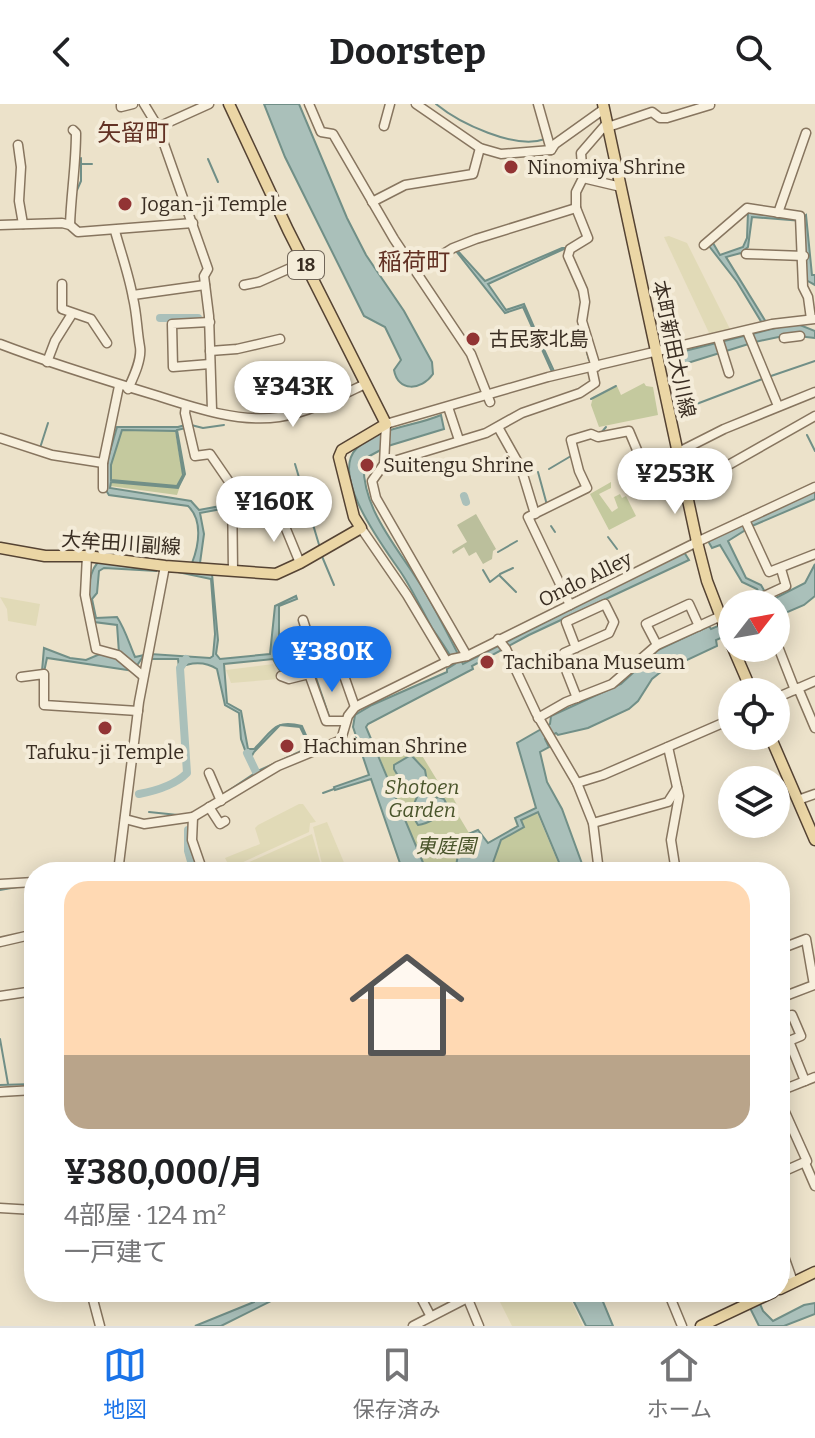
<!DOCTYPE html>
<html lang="ja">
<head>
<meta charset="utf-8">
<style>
  body { margin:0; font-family:Bitter,"Noto Sans JP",serif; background:#f2f2f2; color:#202124; height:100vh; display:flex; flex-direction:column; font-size:30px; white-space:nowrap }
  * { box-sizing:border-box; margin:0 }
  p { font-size:26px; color:#757577 }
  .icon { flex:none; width:44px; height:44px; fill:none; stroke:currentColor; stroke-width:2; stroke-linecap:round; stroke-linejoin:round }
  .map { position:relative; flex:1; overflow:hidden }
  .sheet { position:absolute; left:24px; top:758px; width:766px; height:440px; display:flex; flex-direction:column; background:#fff; border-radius:32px; box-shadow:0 4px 20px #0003 }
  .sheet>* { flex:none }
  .needle { width:52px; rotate:59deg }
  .controls { position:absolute; left:718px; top:486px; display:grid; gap:16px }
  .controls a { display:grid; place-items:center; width:72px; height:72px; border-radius:50%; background:#fff; box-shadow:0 4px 20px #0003; font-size:40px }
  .price { position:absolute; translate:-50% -68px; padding:0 18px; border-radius:28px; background:#fff; color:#222; font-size:26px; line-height:52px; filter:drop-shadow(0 2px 4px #0008) }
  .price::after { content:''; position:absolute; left:50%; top:48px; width:24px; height:18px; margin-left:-12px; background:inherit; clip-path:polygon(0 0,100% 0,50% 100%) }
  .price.on { background:#1a73e8; color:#fff }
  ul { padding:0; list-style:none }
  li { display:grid; align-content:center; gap:16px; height:424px; padding:0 40px }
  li+li { border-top:2px solid #e0e0e0 }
  li span { display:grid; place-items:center; height:248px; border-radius:24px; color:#555 }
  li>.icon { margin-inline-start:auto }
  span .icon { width:144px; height:144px; fill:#fffc; stroke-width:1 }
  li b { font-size:34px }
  header { display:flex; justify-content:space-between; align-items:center; height:104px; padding:0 40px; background:#fff; font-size:36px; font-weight:700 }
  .tabs { display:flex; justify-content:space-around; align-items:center; height:112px; border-top:2px solid #e0e0e0; background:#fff; font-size:22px; color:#757577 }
  .tabs a { display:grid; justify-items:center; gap:4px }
  .tabs .on { color:#1a73e8 }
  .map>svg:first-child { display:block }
</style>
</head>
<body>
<header><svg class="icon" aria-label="back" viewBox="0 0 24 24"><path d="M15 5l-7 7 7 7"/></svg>Doorstep<svg class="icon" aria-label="search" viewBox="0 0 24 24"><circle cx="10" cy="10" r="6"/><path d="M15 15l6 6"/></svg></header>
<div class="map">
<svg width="815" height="1222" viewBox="0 0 815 1222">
  <rect width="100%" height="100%" fill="#ece2ca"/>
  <g fill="#e1dab7">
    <path d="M669,132l18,7 43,86 -20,6 -46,-98z"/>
    <path d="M0,493l40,7 -4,22 -28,-5 -1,-12z"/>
    <path d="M273,560l6,15 -48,4 -5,-13z"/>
    <path d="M299,700h4l13,18 -6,1 -1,9 -79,36 -5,-10 35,-14 -5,-16 3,-3z"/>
    <path d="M327,718l21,50h-24l-11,-45z"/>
    <path d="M312,730l8,28 -24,10h-44l-5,-9z"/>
    <path d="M495,1188h72l16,34h-71z"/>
  </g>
  <g fill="#c4c99e">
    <path d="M644,279l2,3 7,1 5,28 -59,12 -8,-22 2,-8 24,-11 4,9z"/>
    <path d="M122,326l53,1 8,46 -6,18 -67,-9 1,-23z"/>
    <path d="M611,378v6l-12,6 13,18 6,-4 -4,-11 6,-3 2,4 4,-2 10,20 -27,14 -19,-36z"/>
    <path d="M412,635l28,46 5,-2 12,22 -3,3 15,25 9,-4 9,14 30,-17 -3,-8 21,-10 27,64h-135l-48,-116z"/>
  </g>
  <path fill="#bbbf9c" d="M476,410l20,35 -3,2 -1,8 -9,5 -7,-12 -7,4 -5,-9 -11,7 -1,-3 15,-9 -10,-17z"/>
  <g fill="#aac0ba" stroke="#718f87" stroke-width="2" fill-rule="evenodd">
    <path d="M264,0h35l48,114 19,37 38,56 28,51 1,12c-12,17 -35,18 -39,-4l7,-10 -16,-33 -21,-11 -79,-159z"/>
    <path d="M748,108l55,5 3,-2 6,60h3v10l-9,-5 -3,-59 -51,-4 -4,30 -7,6 -15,4 40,65 -4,1 -25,-41 -28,-36 4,-3 7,12 23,-8 4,-9z"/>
    <path d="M562,144h4l-78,36 18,26 18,-6 16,37 42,-11 -41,13 13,28 -2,1 -29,-65 -18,6 -49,-62 1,-1 28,31z"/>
    <path d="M787,221h13l15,6v7l-27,-3 -33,7 -77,24 -5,-12z"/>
    <path d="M441,311l3,14 -56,17 -24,13c-5,50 38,93 61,133 14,24 26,48 38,72l221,-112 5,8 -160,75 -57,31 1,3 -105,55 -2,3 61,145h-24l-32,-93 -36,11 -1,-3 35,-12 -16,-48 2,-12 17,-10 75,-33v-3l8,-5c-7,-13 -15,-24 -23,-36 -10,-18 -19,-37 -30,-54 -16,-24 -74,-98 -45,-126 22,-21 56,-21 84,-33z"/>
    <path d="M185,321l1,3 -9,2 8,44 -7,14 -67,-6 -1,6 81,13 8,9 27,-5 1,3 -27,5 4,21 -4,29h-8c7,-18 11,-43 -4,-57l-79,-11 -2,-3v-30l10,-35h61zM122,326l54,1 7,44 -6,11 -66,-6v-15z"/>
    <path d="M815,385v10l-63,27 -24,15 18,37 15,7 9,16 35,-18 10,-19v32l-11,9 -28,12v-13h-13l2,-2 -8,-13 -15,-7 -22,-37 -8,3 -4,-7z"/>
    <path d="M98,458l59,9 -53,-3 -5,3 -2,22 -5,6 4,19 21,-1c8,12 12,26 18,40l9,-2 -8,12 -4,-6 -13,-8 -2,-28 -23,-3c-5,-20 -10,-43 4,-60z"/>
    <path d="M173,467l39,3 6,66 -2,14 4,5 50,-5 5,-48 21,-10 1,3 -18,7v48l9,21 25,-6 17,50 -19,-44c-23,3 -27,6 -38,-16l-49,5 3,39 14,8 7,38h6c19,-18 19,-30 48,-23l10,23 -90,46 36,-24 52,-24 -10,-20 -20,-2 -26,27 -5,9 -8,-22 -2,-26 -14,-8 -8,-36c-12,-8 -27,-7 -38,-1l-1,-9h-27v-5l59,4 3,-2 2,-22 -4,-55z"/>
    <path d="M732,516v13l-16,7 1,6 -49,23 -1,-2 -15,12 -14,22 -9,8 -41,19 -30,7 -2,-2 -11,6 4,8 -9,5 7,30 15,27 23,63h-22l-25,-60 -17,8 3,7 -23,13 -11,31 -35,1 6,-35 17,-7 10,13 30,-17 -3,-8 21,-10 -19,-65 33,-19 1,-8 70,-32 37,-34 51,-24 2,3z"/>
    <path d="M44,544l26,10 16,2 14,-6 14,2 20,15 -87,-13 -3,14 -2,-1z"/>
    <path d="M411,651l14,15 2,11 6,1 1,6 -2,12 6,-3 6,2 4,8c-5,8 -20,17 -30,18 -7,-11 -6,-18 -1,-28l-2,-3 -6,1 -15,-26v-4z"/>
    <path d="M254,1188h35l-68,34h-26l59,-24z"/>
    <path d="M569,1188h30l14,34h-27z"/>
    <path d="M742,1188h13l8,19 10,10 31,-16 11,-2v11l-31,12h-25z"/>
  </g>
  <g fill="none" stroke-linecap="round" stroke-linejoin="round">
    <g stroke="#718f87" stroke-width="2">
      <path d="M436,0c23,19 79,46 109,35"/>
      <path d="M208,55l10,23"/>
      <path d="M82,60h10"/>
      <path d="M77,86l4,-9v-23"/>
      <path d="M585,241l4,15"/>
      <path d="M771,272l44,-15"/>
      <path d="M591,295l25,-13"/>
      <path d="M678,307l87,-33"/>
      <path d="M191,321l12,3 21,-3"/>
      <path d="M601,329l5,-6"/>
      <path d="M807,331l8,16"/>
      <path d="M40,344l8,-25"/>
      <path d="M295,360l25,84"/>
      <path d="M549,365l22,-13"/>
      <path d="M538,368l9,33"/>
      <path d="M551,422l4,6"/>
      <path d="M608,433l9,12"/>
      <path d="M498,448l19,-11"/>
      <path d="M321,450l13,31"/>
      <path d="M625,460l2,5"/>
      <path d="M483,466l7,12 9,-7 17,17"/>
      <path d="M500,470l13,-6"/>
      <path d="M323,689l11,-4"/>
      <path d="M149,708l29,3"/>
      <path d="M0,786l17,-3"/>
      <path d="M0,935l8,45"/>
      <path d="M0,981l34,-1"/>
    </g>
    <g stroke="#aac0ba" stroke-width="8">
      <path d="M160,214h38"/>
      <path d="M464,392l2,6"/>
      <path d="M247,649l10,21"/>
      <path d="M139,690c16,-3 36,-9 48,-21l-7,-105 6,-9"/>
      <path d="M188,726v21l6,21"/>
    </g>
    <g stroke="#87755f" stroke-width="11">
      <g id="minor">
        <path d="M121,0v3l12,-3"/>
        <path d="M144,0l14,23 50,142 -4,7 5,40 3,94"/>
        <path d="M309,0l12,28 12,2 61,105 77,115 19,48"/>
        <path d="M416,0l64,44 21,6 50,-4 4,-6 49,-35"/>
        <path d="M538,0l13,46"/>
        <path d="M384,22l6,-22"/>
        <path d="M158,23l51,-23"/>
        <path d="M608,23l44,-15 8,6h7l43,-13"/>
        <path d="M18,41l3,22 -2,34 4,23"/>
        <path d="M583,74l38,9"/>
        <path d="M372,98l33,-17 68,-11 7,-26"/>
        <path d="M778,109l28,-80"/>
        <path d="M0,121l62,-2 8,2 8,7 115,-9"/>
        <path d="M70,121c1,-31 6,-60 6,-92l-3,-3"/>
        <path d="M115,127c6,22 14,44 18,67 4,16 4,33 7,49 2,13 -7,31 -12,42"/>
        <path d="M704,141l43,-37 53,8 3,71 5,10 3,22"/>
        <path d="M746,150l58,2"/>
        <path d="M416,167l37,-23 23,-9 100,-31"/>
        <path d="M62,180v25l29,10 16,24"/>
        <path d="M244,181l15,-3 45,-20"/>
        <path d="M133,191l72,-10"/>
        <path d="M210,218l-38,2 1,43 37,-3"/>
        <path d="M747,227l31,75"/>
        <path d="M718,234l11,35"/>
        <path d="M784,234l16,-2"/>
        <path d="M0,240c52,20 105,36 158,52 37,12 82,27 121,21 31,-5 59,-20 86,-33"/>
        <path d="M210,247l27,-2 43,-10"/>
        <path d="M47,258l8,-21 17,-27"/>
        <path d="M596,263l-14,-46 3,-19 -2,-12 -15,-34 2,-7 18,-11 -12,-30v-16l7,-14 -2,-25 26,-30"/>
        <path d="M186,302l-1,7 10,43 15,-2 22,32 1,85"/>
        <path d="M448,303l11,33"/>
        <path d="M498,323l23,41 14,46"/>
        <path d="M0,334l52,17 51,8"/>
        <path d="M384,360l102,-31 36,-20 58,-20 15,-10 -3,-14"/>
        <path d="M686,381l16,-5 113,-64"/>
        <path d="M103,384v-25l16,-77"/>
        <path d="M279,408l21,51"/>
        <path d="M233,412h36l34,-17"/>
        <path d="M745,416l24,52 46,-18"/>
        <path d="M361,424l46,67 40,67"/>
        <path d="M87,452l-2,39 11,54 22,6 25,21"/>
        <path d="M747,500l39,-18 -5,-17"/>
        <path d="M570,501l-42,-88 59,-29 -8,-17 -8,-31 20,-6 7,3 31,-6 16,38 79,-40 91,-37"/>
        <path d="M303,516l12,37 -6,17 17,47h20"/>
        <path d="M310,535l19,-6 26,74"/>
        <path d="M498,535l8,10 30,64 41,70 16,40 6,49"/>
        <path d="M777,540l18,46"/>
        <path d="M657,541l-11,-21 43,-20 10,22"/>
        <path d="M576,544l-10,-26 39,-18 9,18 -5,11 -45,20 4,11 -2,6 11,28"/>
        <path d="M467,552l-91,-158 -4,-17 12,-17 2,-40 162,-47 224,-53 43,-5"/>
        <path d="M281,572l8,3 20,-5"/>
        <path d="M21,573l23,-3v31l94,6"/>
        <path d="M798,584l17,40"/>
        <path d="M776,594l39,-17"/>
        <path d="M538,614l28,-16 46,-18 45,-39 75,-34"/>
        <path d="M668,643l11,49 -8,44 5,32"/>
        <path d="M209,669l12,28"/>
        <path d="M577,679l26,-8 129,-56"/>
        <path d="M798,696l17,-6"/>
        <path d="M209,703l11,17 5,-3"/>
        <path d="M193,713l-1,23 11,32"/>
        <path d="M125,715l19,5 49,-7 85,-51 63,-26 7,-24 7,-9 97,-48 15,-3 230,-114 118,-55"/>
        <path d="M593,719l75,-21 9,-14"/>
        <path d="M118,768l21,-170 26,-136"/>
        <path d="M0,780l34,-2"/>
        <path d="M0,838l26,-6"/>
        <path d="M780,845l26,-10 8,46 -34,13"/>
        <path d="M0,892l34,-5"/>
        <path d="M780,914l12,-3 9,21 -12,5 16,40"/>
        <path d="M780,987l35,-14"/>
        <path d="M0,988l34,-2"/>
        <path d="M780,997l27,60 -27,12"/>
        <path d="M805,1059l10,23"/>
        <path d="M0,1104l34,2"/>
        <path d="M780,1141l11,31"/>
        <path d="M91,1188l9,34"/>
        <path d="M418,1188l12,23"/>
        <path d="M465,1188l14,34"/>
        <path d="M668,1188l14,34"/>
        <path d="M413,1222l66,-34"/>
      </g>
    </g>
    <g stroke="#554333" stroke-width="13">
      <g id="major">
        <path d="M603,0l94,438 10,39 25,65"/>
        <path d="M0,444l45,8h42l78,10 111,8 24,-11 61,-35 -7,-11 -15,-60 3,-7 44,-26 -98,-194 -59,-126"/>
        <path d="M733,544l19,44"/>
        <path d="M770,632l45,104"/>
        <path d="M780,1185l35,-17"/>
        <path d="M701,1222l72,-34"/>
      </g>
    </g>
    <use href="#minor" stroke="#f7efdc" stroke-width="8"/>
    <use href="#major" stroke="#ebd6a5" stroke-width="10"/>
  </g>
  <g fill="#923434" stroke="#f4ecd9" stroke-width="3">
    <circle cx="511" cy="63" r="8"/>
    <circle cx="125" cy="100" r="8"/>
    <circle cx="473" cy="235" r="8"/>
    <circle cx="367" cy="361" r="8"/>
    <circle cx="487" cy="558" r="8"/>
    <circle cx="105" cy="624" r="8"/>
    <circle cx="287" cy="642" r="8"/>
  </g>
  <g text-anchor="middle" stroke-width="8" stroke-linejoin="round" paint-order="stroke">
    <rect fill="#f4ecd9" stroke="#716659" stroke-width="2" x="288" y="147" width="36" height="28" rx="6"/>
    <g font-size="18" font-weight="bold" fill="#392d22">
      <text x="306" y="167">18</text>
    </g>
    <g font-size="20" fill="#392d22" stroke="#f4ecd9" text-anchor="start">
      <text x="527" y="70">Ninomiya Shrine</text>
      <text x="141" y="107">Jogan-ji Temple</text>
      <text x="489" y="242">古民家北島</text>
      <text x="383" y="368">Suitengu Shrine</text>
      <text x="503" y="565">Tachibana Museum</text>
      <text x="303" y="649">Hachiman Shrine</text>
      <text x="105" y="655" text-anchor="middle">Tafuku-ji Temple</text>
    </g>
    <g font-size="20" fill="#392d22" stroke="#f4ecd9">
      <text transform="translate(674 245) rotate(78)" y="7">本町新田大川線</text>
      <text transform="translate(121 439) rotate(4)" y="7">大牟田川副線</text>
      <text transform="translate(585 475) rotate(-26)" y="7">Ondo Alley</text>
    </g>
    <g font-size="20" font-style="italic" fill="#49542a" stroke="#f4ecd9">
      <text x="422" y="690">Shotoen<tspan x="422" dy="23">Garden</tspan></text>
      <text x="446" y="749">東庭園</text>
    </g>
    <g font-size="24" fill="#623124" stroke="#f4ecd9">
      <text x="133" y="37">矢留町</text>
      <text x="414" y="166">稲荷町</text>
    </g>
  </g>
</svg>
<div class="controls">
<a><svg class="needle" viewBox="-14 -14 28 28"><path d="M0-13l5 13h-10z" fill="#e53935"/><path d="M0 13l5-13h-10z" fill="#757577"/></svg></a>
<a><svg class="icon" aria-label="locate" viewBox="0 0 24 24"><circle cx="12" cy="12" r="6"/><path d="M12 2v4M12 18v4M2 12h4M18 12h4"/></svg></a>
<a><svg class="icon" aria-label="layers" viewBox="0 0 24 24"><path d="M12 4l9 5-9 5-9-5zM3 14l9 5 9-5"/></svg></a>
</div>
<b class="price" style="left:293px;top:325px">¥343K</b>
<b class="price" style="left:675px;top:412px">¥253K</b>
<b class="price" style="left:274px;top:440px">¥160K</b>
<b class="price on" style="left:332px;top:590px">¥380K</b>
<section class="sheet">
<ul>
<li><span style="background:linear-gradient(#ffd9b3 70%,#b9a48a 0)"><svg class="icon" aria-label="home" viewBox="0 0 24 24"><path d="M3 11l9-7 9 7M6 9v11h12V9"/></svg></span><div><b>¥380,000/月</b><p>4部屋 · 124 m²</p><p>一戸建て</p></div></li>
</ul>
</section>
</div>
<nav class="tabs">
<a class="on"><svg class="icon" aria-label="map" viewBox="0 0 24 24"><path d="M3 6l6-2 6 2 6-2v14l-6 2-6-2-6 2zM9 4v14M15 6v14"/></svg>地図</a>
<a><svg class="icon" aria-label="saved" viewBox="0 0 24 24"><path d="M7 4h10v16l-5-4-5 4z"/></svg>保存済み</a>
<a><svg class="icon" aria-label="home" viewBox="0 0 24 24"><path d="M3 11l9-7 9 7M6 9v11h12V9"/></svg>ホーム</a>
</nav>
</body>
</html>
